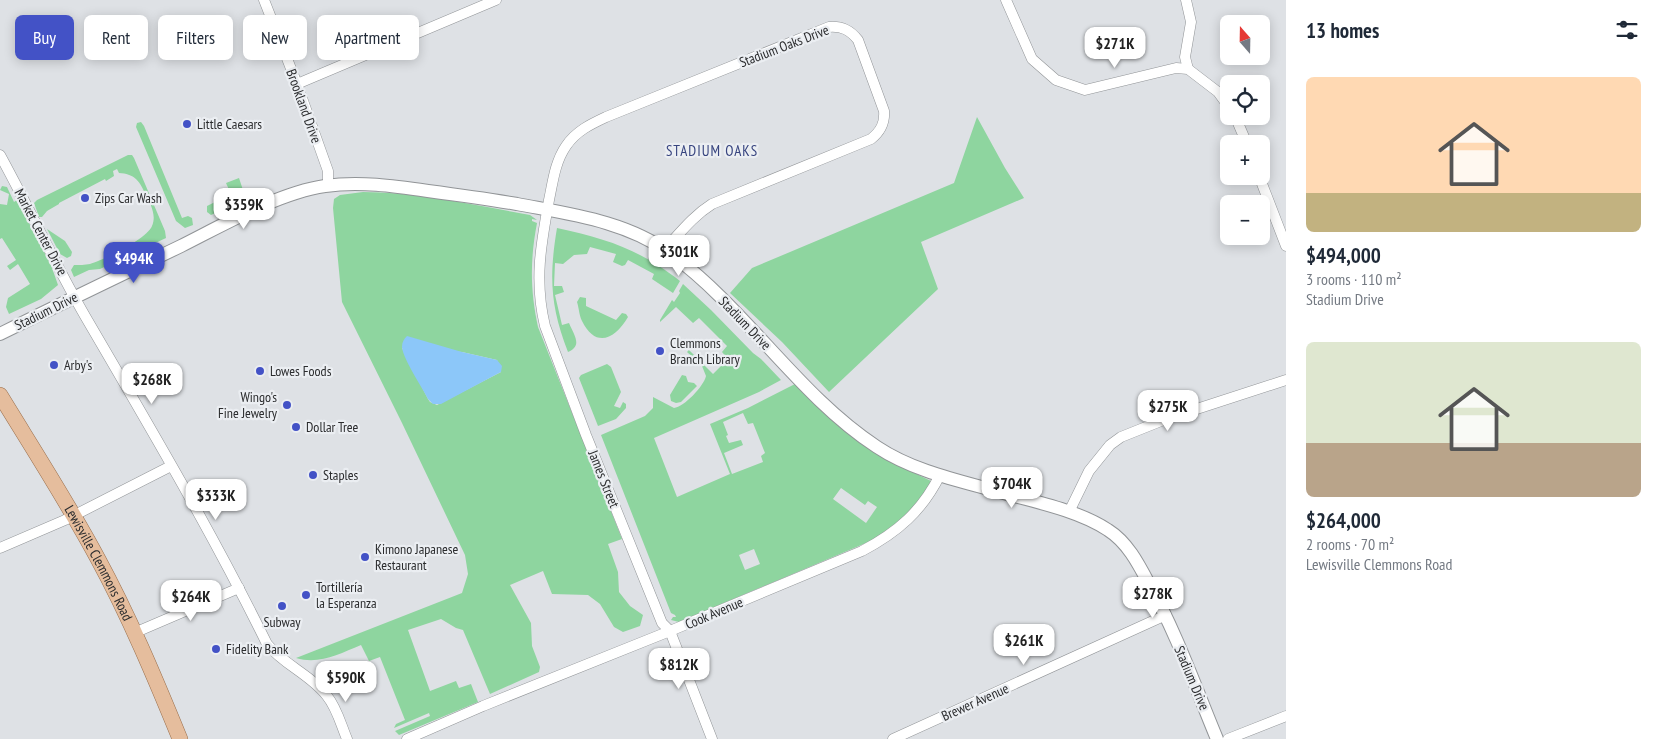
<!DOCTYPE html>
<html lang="en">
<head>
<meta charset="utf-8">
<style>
  body { margin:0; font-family:"PT Sans Narrow",sans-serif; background:#f6f6f7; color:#1f2937; height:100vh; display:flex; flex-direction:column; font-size:19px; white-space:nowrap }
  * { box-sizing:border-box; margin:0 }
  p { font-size:16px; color:#747a83 }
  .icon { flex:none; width:28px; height:28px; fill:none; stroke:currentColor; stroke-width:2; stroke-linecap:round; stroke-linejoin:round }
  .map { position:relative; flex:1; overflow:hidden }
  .details { display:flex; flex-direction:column; background:#fff; width:375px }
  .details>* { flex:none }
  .banner { position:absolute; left:15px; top:15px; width:475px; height:45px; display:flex; gap:10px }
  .needle { width:32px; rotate:340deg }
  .fabs { position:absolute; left:1220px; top:15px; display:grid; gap:10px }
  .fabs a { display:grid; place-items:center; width:50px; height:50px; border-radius:8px; background:#fff; box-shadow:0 2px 12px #0003; font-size:25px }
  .price { position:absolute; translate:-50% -42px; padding:0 11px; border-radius:10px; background:#fff; color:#222; font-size:16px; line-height:32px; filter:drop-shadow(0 1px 2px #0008) }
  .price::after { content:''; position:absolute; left:50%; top:30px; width:15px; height:11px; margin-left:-8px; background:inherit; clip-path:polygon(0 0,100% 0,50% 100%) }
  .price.current { background:#4352c6; color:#fff }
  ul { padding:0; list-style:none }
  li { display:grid; align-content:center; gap:10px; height:265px; padding:0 20px }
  li span { display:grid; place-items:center; height:155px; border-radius:8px; color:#555 }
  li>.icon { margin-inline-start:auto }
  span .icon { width:90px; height:90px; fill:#fffc; stroke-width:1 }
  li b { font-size:21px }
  h2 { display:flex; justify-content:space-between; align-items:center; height:60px; padding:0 20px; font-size:21px }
  .chip { padding:0 18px; border-radius:8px; background:#fff; box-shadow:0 2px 12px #0003; font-size:18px; line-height:45px }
  .chip.current { background:#4352c6; color:#fff }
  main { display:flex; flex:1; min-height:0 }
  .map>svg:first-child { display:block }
</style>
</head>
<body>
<main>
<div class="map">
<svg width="1286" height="739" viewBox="0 0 1286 739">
  <rect width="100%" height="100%" fill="#dee1e5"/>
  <g fill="#8ed59f" fill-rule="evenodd">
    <path d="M977,117l28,51 19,30 -103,44 17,47 -109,103 -47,-50 -52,-49 22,-25 202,-85z"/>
    <path d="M141,122l3,4 38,92 6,-2 4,2 1,7 -8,3 -9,-7 -40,-94 1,-4z"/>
    <path d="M128,155h4l2,3 31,73 1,7 -66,31 -11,1 -15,7 -3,-7 3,-5c5,0 11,0 16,-1 13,-4 57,-25 62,-38 5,-11 -2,-23 -7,-33 -6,-13 -11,-19 -26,-20l-2,-4 -4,2 1,5 -8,5 -1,-2 -46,24v1l-12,7 -5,6h-3l-5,-14 3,-3z"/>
    <path d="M239,178l7,21 -35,16 -4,-3v-6l24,-12 -5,-11z"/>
    <path d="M2,186l5,1 7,15 3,-2 34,65 7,20 -17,14 -32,15 -3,-7 2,-9 22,-14 -12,-20 -8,6 -3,-4 9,-6 -14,-22 -2,1v-35l7,1 2,-11 -9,-4z"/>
    <path d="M363,192c56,0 111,13 167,23l7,5 -5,-1v2l5,2c-7,37 -7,67 1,104l84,212 -14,5 10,28 1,20 11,14 13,9 -3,11 -17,6 -9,-5 -14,-23 -12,-9 -36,-1 -9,-23 -33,14 21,38 1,23 8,21 -1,5 -49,22 -27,-64 -7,-2 -15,-9 -33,11 22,61 26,-10 3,7 12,-4 7,18 -79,33 -4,-4 35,-15 -1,-3 -35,15 2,-4 9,-4 -25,-63 -11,4 -8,-16c-22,9 -42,20 -65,13l166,-65 6,-19 -3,-19 -63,-132 -60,-121 -9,-94 1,-9 6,-4zM402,348l60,4 35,8 4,12 -64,33 -7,-3 -2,-3z"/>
    <path d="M557,228c50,11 82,21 123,53l-7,12 -21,-14 2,-5 -26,-14 -3,5 -3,1 -9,-4 3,-8 -26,-7 -3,7 -13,1 -11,9 -8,-1 -1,23h8l2,6 -9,3 7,30 7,-2c5,12 14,23 -1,29 -18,-46 -19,-76 -11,-124z"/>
    <path d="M47,229l18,12 7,11 -1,4 -4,2 -7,-4z"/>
    <path d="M683,284l28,26 42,43 8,6 20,21 -22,12 -105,46 23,59 53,-23 -20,-50 38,-16 47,-24 107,83 29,14c-3,20 -42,48 -58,59l-194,82 -8,-2 2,-3h3l-1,-2 -4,-2 -70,-178 44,-19 8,-8v-11l21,11c10,-1 30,-22 32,-32l-4,-10 -15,-14 2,-2 24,24 15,-15 -6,-7 5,-6 -28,-28 -6,5 -17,-16 -16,15v-2l12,-20 2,2 6,-9 -1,-2zM743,413l5,11 5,-1 12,30 -4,3 2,6 -31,12 -8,-21 19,-8 -2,-5 -12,3 -3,-7 2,-1 -5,-13zM841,488l24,17 3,-4 9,6 -11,16 -33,-24zM754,549l6,15 -15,6 -6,-15z"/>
    <path d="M580,297l6,1v8l30,14 6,-7 4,1 2,3c-13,22 -32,32 -46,4 -3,-6 -3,-13 -5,-19z"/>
    <path d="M607,364l4,3 10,25 -7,14 6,2 3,-6 3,2v4l-10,11 -18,7 -19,-48 2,-3z"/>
    <path d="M682,375l4,1 2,6 6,1 3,3 -16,16 -5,1 -5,-2 -1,-6z"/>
  </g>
  <path fill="#8cc7f9" d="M407,336l55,16 35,8 5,6 -1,6 -4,2 -56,30h-8l-5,-5c-6,-12 -25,-40 -26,-52 0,-5 2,-8 5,-11z"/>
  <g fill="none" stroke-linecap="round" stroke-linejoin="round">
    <g stroke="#919497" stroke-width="11">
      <g id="minor">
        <path d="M264,0l33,84 31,87v14"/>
        <path d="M1006,0l26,59 24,21 29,10 91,-22 12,1 30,23 11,15"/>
        <path d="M1186,0l5,22 -6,35 3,12"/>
        <path d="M297,84l199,-84"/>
        <path d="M1235,116l12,28"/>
        <path d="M0,155c29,53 55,109 85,161 63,108 127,216 182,328 17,21 44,31 60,52 10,12 14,29 20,43"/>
        <path d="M1259,176l27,70"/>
        <path d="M665,249c15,-16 28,-33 47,-45l159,-65c10,-8 14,-16 13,-28l-26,-71c-8,-10 -16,-14 -29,-13l-223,90c-15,7 -30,14 -40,29 -11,16 -13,35 -17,54 -8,44 -15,81 -4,126l41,109 76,188 8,8 42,108"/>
        <path d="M1069,512l20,-41 21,-26 11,-8 45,-18 120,-39"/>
        <path d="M0,548l65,-28 106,-54"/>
        <path d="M134,633l105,-45"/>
        <path d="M407,739l76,-33 187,-75 192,-80c36,-19 60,-40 78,-76"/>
        <path d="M893,739l273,-124"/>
        <path d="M1228,739l58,-23"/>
      </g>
    </g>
    <g stroke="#919497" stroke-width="14">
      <path id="tertiary" d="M0,334c60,-30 121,-59 181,-88 42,-21 97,-53 144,-60 34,-5 69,0 103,5 30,4 59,8 89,13 52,10 110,17 154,50 76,56 127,141 206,193 39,26 89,35 133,48 31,8 71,17 98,35 19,12 30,33 40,52 28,50 47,104 69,157"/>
    </g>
    <g stroke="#996e4b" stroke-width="16">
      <g id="primary">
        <path id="s1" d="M0,395c33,54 68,108 98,164 31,57 57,119 82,180"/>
      </g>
    </g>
    <use href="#minor" stroke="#fff" stroke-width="10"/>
    <use href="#tertiary" stroke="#fff" stroke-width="12"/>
    <use href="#primary" stroke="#e5bd9d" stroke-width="15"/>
  </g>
  <g fill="#4352c6" stroke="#ebeef2" stroke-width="2">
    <circle cx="187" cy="124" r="5"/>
    <circle cx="85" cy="198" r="5"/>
    <circle cx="660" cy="351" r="5"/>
    <circle cx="54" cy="365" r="5"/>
    <circle cx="260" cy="371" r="5"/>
    <circle cx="287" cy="405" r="5"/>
    <circle cx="296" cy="427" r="5"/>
    <circle cx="313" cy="475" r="5"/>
    <circle cx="365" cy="557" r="5"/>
    <circle cx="306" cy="595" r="5"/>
    <circle cx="282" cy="606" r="5"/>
    <circle cx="216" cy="649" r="5"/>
  </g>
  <g text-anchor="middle" stroke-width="4.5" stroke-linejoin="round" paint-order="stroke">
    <g font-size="14" fill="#2b2c2e" stroke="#ebeef2">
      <text transform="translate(784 46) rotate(-21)" y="5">Stadium Oaks Drive</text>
      <text transform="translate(304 106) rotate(70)" y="5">Brookland Drive</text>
      <text transform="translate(41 232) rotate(62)" y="5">Market Center Drive</text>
      <text transform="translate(46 311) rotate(-26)" y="5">Stadium Drive</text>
      <text transform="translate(745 323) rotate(46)" y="5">Stadium Drive</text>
      <text transform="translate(604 479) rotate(68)" y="5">James Street</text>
      <text dy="5" stroke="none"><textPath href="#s1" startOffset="195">Lewisville Clemmons Road</textPath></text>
      <text transform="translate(714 613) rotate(-23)" y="5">Cook Avenue</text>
      <text transform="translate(1192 678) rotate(67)" y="5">Stadium Drive</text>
      <text transform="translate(975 702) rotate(-24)" y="5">Brewer Avenue</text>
    </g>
    <g font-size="14" fill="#2b2c2e" stroke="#ebeef2" text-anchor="start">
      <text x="197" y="129">Little Caesars</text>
      <text x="95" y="203">Zips Car Wash</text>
      <text x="670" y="348">Clemmons<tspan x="670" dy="16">Branch Library</tspan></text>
      <text x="64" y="370">Arby's</text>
      <text x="270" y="376">Lowes Foods</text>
      <text x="277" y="402" text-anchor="end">Wingo's<tspan x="277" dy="16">Fine Jewelry</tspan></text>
      <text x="306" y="432">Dollar Tree</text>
      <text x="323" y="480">Staples</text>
      <text x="375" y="554">Kimono Japanese<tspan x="375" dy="16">Restaurant</tspan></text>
      <text x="316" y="592">Tortillería<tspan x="316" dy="16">la Esperanza</tspan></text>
      <text x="282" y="627" text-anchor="middle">Subway</text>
      <text x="226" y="654">Fidelity Bank</text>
    </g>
    <g font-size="15" letter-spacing="1" fill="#37447f" stroke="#ebeef2">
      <text x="712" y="156">STADIUM OAKS</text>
    </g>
  </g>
</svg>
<div class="fabs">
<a><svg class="needle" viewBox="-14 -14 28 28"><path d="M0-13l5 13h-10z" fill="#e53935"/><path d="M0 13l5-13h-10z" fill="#747a83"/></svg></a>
<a><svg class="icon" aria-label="locate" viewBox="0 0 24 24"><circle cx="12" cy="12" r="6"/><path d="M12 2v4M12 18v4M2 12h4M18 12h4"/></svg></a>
<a>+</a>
<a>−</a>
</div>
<b class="price" style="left:1115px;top:69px">$271K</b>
<b class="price" style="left:244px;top:230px">$359K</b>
<b class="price" style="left:679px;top:277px">$301K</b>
<b class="price current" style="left:134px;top:284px">$494K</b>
<b class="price" style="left:152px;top:405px">$268K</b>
<b class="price" style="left:1168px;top:432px">$275K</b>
<b class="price" style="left:1012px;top:509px">$704K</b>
<b class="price" style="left:216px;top:521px">$333K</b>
<b class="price" style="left:1153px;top:619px">$278K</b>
<b class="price" style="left:191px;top:622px">$264K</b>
<b class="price" style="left:1024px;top:666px">$261K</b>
<b class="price" style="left:679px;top:690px">$812K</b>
<b class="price" style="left:346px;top:703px">$590K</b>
<div class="banner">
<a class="chip current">Buy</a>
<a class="chip">Rent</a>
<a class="chip">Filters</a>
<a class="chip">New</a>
<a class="chip">Apartment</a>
</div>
</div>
<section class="details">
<h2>13 homes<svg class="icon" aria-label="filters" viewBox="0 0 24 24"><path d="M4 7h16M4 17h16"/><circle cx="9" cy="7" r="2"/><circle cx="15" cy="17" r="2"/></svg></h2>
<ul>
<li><span style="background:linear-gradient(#ffd9b3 75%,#c2b280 0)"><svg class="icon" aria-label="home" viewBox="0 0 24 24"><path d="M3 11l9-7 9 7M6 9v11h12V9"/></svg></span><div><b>$494,000</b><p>3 rooms · 110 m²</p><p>Stadium Drive</p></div></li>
<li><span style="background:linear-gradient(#dfe7d0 65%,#b9a48a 0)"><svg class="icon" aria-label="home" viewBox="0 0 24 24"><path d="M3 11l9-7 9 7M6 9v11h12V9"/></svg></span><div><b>$264,000</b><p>2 rooms · 70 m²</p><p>Lewisville Clemmons Road</p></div></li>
</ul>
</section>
</main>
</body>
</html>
